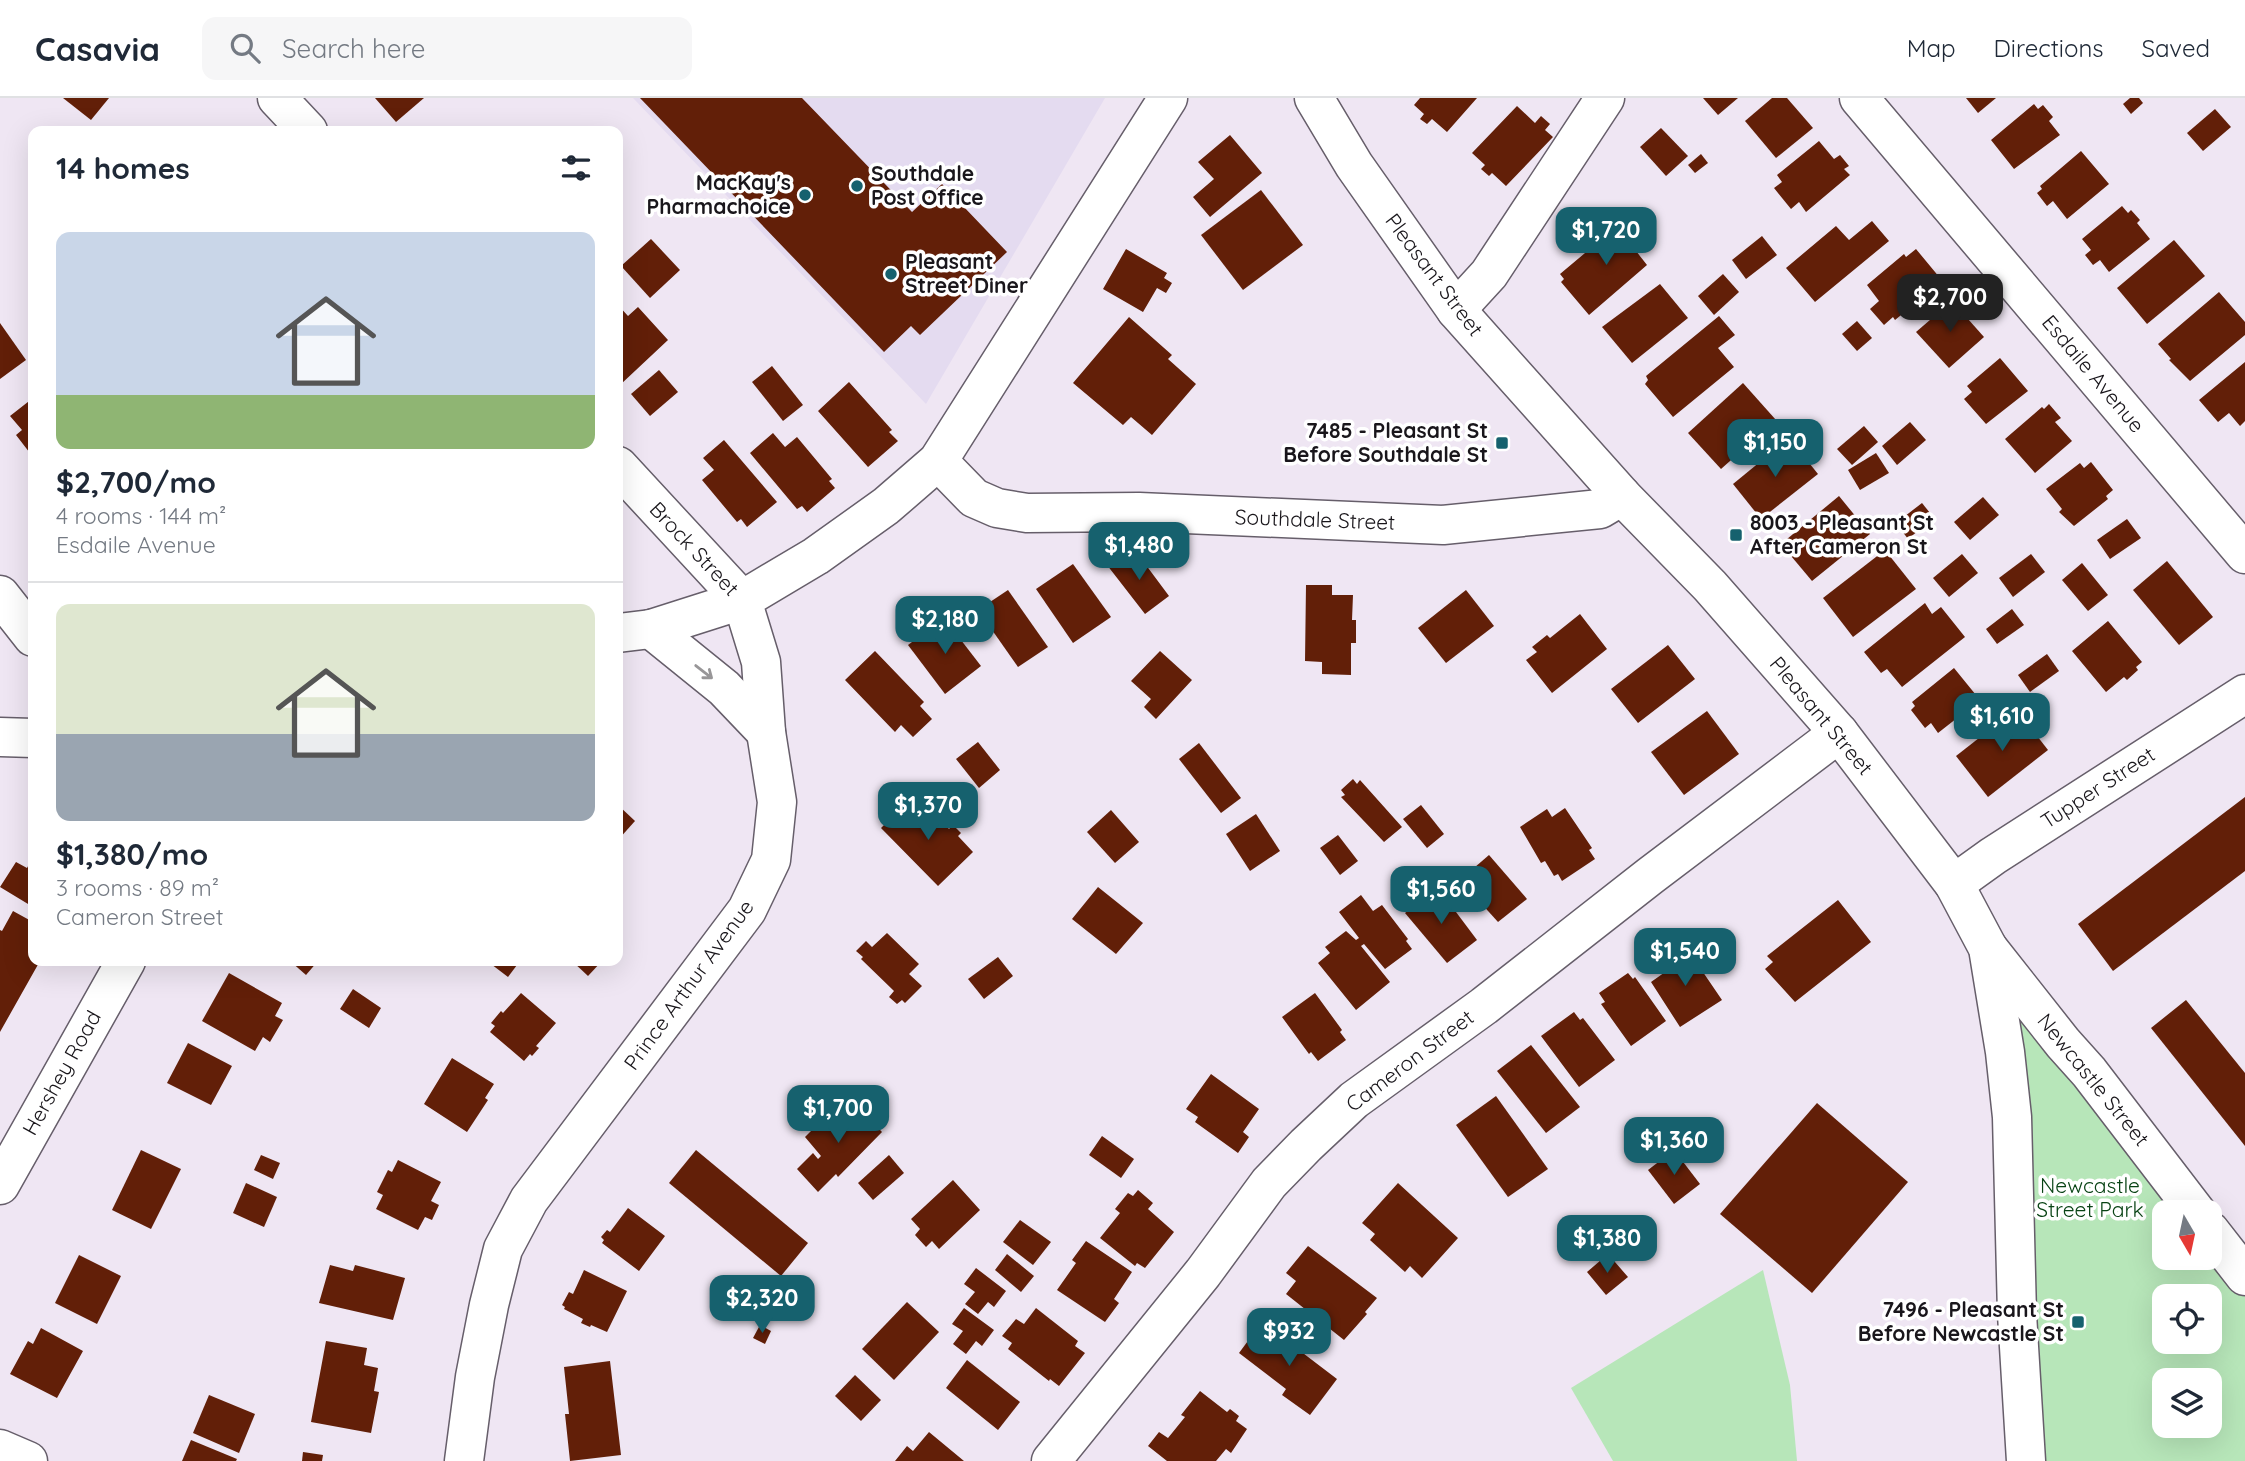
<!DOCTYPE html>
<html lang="en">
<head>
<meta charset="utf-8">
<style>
  body { margin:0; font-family:Quicksand,sans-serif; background:#f6f6f7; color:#1f2937; height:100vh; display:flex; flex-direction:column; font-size:26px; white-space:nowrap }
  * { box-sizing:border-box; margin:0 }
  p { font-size:23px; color:#747a83 }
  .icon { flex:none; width:38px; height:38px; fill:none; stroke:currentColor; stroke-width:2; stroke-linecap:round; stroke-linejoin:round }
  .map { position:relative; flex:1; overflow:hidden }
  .drawer { position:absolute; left:28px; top:28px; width:595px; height:840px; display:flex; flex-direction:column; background:#fff; border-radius:14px; box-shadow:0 7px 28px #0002 }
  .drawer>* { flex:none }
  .needle { width:46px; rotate:171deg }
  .buttons { position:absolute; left:2152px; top:1102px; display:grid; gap:14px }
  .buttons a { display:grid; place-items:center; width:70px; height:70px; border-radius:14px; background:#fff; box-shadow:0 7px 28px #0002; font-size:35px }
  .price { position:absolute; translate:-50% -60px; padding:0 16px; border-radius:14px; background:#16616e; color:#fff; font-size:23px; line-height:46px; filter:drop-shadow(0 2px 4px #0008) }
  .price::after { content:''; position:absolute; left:50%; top:42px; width:21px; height:16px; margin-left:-10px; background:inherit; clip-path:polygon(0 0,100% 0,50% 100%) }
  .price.selected { background:#222; color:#fff }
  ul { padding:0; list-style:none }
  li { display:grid; align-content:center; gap:14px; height:371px; padding:0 28px }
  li+li { border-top:2px solid #e0e1e3 }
  li span { display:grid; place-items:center; height:217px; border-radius:14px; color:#555 }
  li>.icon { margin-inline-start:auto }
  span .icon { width:126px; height:126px; fill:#fffc; stroke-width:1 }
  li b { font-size:30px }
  h2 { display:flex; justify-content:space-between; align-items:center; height:84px; padding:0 28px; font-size:30px }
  header { display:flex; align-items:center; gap:42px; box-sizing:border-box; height:98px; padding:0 35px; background:#fff; border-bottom:2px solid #e0e1e3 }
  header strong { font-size:33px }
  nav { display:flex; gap:38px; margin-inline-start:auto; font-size:24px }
  .search { width:490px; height:63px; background:#f6f6f7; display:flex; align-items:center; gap:18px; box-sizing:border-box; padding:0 24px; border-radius:14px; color:#747a83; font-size:26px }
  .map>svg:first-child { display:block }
</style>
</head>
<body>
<header>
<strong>Casavia</strong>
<div class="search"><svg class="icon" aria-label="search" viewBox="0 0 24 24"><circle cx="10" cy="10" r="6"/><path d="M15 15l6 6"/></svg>Search here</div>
<nav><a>Map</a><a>Directions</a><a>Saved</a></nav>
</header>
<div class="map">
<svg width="2245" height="1363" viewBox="0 0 2245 1363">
  <rect width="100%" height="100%" fill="#efe6f3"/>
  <path fill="#e4dbf0" d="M633,0h472l-179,306z"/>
  <g fill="#b7e6b9" fill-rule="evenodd">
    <path d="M1988,850l209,265h-32v45h45l35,18v185h-219zM2165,1199h45v45h-45zM2165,1283h45v45h-45z"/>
    <path d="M1763,1172l27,115 7,76h-184l-42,-73z"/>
  </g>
  <g fill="#621f08">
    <path d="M63,0h46l-18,22z"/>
    <path d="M375,0h49l-28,24z"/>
    <path d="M640,0h162l110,114 30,-28 65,68 -87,83 -9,-9 -27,26z"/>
    <path d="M1420,0h57l-30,34 -15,-13 -5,5 -7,-5 4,-5 -10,-9z"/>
    <path d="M1703,0h35l-20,17z"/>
    <path d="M1772,0h15l26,30 -37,30 -31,-37z"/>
    <path d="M1966,0h30l-18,15z"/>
    <path d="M2130,0h9l4,5 -12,11 -8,-10z"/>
    <path d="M2034,6l4,5 5,-4 10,12 -4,4 11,14 -46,34 -23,-29z"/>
    <path d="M1517,8l18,17 6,-7 9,8 -5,6 8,7 -47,49 -14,-13 -3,3 -8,-7 4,-4 -13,-12z"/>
    <path d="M2215,11l16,18 -28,24 -16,-18z"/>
    <path d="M1661,30l27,28 -22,20 -26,-29z"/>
    <path d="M1230,37l32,38 -52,44 -17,-20 21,-18 -16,-17z"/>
    <path d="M1819,43l15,18 6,-4 9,11 -5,3 6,6 -44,37 -7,-10 -8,7 -17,-21 8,-6 -5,-7z"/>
    <path d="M2081,53l28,33 -42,35 -14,-18 -6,5 -10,-13 5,-4 -2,-3z"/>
    <path d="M1701,56l7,9 -13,10 -7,-8z"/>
    <path d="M1261,92l42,55 -60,45 -42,-55z"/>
    <path d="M2122,108l6,7 3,-3 9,10 -3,3 13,16 -41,33 -9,-12 -7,5 -8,-10 6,-5 -9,-11z"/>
    <path d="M1633,122l17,19 -14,12 11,14 -58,50 -28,-33 3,-3 -4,-5 56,-47 3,5z"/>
    <path d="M1872,123l17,20 -74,61 -29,-34 50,-42 13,14z"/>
    <path d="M1762,138l15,19 -31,24 -14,-19z"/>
    <path d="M651,141l29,31 -30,28 -29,-32z"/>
    <path d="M2174,142l31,36 -58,48 -30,-36z"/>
    <path d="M1126,151l41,24 -3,5 8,5 -6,10 -9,-5 -14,24 -40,-23z"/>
    <path d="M1916,151l24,29 -9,7 2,4 -38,31 -2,-3 -9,8 -14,-16 9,-8 -12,-16 37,-31 2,3z"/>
    <path d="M1723,176l16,18 -25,23 -16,-19z"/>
    <path d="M1660,186l28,34 -56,45 -30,-36z"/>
    <path d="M2219,194l26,30v13l-55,46 -21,-21 2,-1 -13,-15z"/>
    <path d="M1952,203l32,36 -35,31 -33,-36z"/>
    <path d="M618,207l10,11 10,-9 30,33 -48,45 -2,-2z"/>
    <path d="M1719,218l16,19 -17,13 16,19 -61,50 -28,-33 3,-4 -2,-4z"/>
    <path d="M1129,219l43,38 -4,4 28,25 -44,51 -21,-18 -8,8 -50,-42z"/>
    <path d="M1857,223l15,17 -15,13 -15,-17z"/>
    <path d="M0,225l26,37 -26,19z"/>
    <path d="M2000,260l28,33 -42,33 -22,-25 8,-7 -5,-6z"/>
    <path d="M2245,264v59l-5,5 -11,-13 -11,9 -19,-22z"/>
    <path d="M772,268l31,39 -20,16 -31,-39z"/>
    <path d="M659,272l19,22 -28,24 -19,-22z"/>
    <path d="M849,284l43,48 -3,2 9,9 -30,26 -50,-56z"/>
    <path d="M1743,285l33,37 -55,49 -33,-36z"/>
    <path d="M33,300v59l-17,-22 6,-5 -12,-14z"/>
    <path d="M2049,306l12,14 -6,4 17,19 -37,32 -30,-34 37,-32 2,2z"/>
    <path d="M1910,324l16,18 -29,25 -15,-19z"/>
    <path d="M1864,328l14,16 -26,23 -15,-16z"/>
    <path d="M773,335l12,14 12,-10 35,42 -3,2 6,7 -28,24 -5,-6 -5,3 -47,-56z"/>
    <path d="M1789,340l29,36 -57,45 -28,-35z"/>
    <path d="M724,342l53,62 -30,25 -6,-8 -4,3 -35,-42 12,-10 -11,-12z"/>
    <path d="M1876,355l13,20 -29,17 -12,-20z"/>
    <path d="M2091,364l22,28 -7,6 2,3 -34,27 -15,-14 3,-3 -16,-20 34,-26 4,5z"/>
    <path d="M1839,398l31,38 -58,47 -31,-37z"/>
    <path d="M1983,399l16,18 -29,25 -16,-18z"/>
    <path d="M1922,405l12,15 -26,21 -12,-16z"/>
    <path d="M2127,421l14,19 -31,21 -13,-19z"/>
    <path d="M1885,452l31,39 -63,48 -30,-39z"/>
    <path d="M1137,455l32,43 -24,18 -38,-49 10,-7 5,6z"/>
    <path d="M1962,456l16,19 -29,24 -16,-19z"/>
    <path d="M2031,456l14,18 -32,25 -14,-19z"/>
    <path d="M2167,463l46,56 -34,28 -46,-55z"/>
    <path d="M2082,465l26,32 -20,16 -26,-31z"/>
    <path d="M1073,466l38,53 -38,26 -37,-54z"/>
    <path d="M1306,487h26v10h21l-1,25h4v23h-5v32l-29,-1v-12l-17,-1z"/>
    <path d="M1008,492l40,57 -30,20 -40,-57z"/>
    <path d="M1466,492l28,36 -48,37 -28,-35z"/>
    <path d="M1925,505l7,11 9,-7 24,30 -63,50 -15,-18 -6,4 -17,-21z"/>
    <path d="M2012,511l12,16 -27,19 -11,-15z"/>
    <path d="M1580,516l27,35 -55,44 -26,-33 11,-8 -5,-5 15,-12 3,3z"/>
    <path d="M944,520l37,48 -36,28 -37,-49z"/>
    <path d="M2108,523l34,41 -6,5 2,3 -11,10 -3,-3 -18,15 -34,-41z"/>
    <path d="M1668,547l27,34 -57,44 -27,-34z"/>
    <path d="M875,553l49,51 -4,4 12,13 -19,18 -12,-12 -6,7 -50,-52z"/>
    <path d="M1160,553l32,29 -36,39 -12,-12 7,-8 -20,-18z"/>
    <path d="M2047,556l12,17 -29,21 -12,-17z"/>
    <path d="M1954,570l26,32 -42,33 -7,-10 -6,5 -14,-18 4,-4 -3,-4z"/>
    <path d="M2016,611l32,41 -60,47 -32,-41z"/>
    <path d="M1707,613l32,43 -55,41 -33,-43z"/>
    <path d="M978,644l22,28 -21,18 -23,-29z"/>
    <path d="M1199,645l42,55 -20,15 -42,-54z"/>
    <path d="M1353,681l4,5 3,-4 42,47 -18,15 -43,-45 4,-2 -4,-5z"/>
    <path d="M2245,699v74l-132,100 -35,-47z"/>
    <path d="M920,702l29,29 4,-4 8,8 -3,3 15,16 -35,34 -57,-58 13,-13 5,5z"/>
    <path d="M618,707l17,16 -17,19z"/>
    <path d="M1421,707l23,29 -17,14 -24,-29z"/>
    <path d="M1565,710l27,40 -3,2 6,9 -33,22 -4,-7 -4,2 -9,-15 -4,2 -21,-36 27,-18 5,8z"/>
    <path d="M1111,712l28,32 -24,21 -28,-31z"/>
    <path d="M1256,716l24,37 -30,20 -24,-37z"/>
    <path d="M1338,737l20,26 -18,14 -20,-27z"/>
    <path d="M1489,757l38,44 -29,23 -38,-42z"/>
    <path d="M33,759v50l-33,-20 16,-25 11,6z"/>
    <path d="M1098,789l45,36 -27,31 -44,-35z"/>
    <path d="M1438,790l39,52 -30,23 -42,-50z"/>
    <path d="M1361,797l12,16 9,-6 26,34 -2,2 6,8 -27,20 -21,-25 -3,2 29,36 -34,28 -38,-47 12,-10 -5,-6 21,-16 10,9 3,-2 -20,-26z"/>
    <path d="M1838,802l33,42 -76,60 -30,-33 8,-7 -6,-6z"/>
    <path d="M13,813l20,11v39h7l-40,71v-102l2,1z"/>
    <path d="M887,835l32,31 -10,10 13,12 -17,17 -3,-3 -5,4 -8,-7 5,-6 -33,-32 2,-2 -7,-6 10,-10 6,6z"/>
    <path d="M1679,849l8,12 5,-3 30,44 -42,27 -29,-45 17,-12 -7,-11z"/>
    <path d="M998,859l15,19 -29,23 -16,-20z"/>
    <path d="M290,863h28l-12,14z"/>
    <path d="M487,863h33l-12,16z"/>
    <path d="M572,863h30l-14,15z"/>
    <path d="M229,875l53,30 -7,13 8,4 -13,22 -7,-5 -8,14 -53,-30z"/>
    <path d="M1628,875l5,6 2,-2 31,44 -35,25 -30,-42 4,-2 -6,-9z"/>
    <path d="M353,891l28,19 -12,20 -29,-19z"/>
    <path d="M521,895l35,30 -20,23 3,2 -7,8 -2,-2 -6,7 -34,-29 5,-6 -4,-3 10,-12 2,2z"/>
    <path d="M1315,895l27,37 -2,2 6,8 -28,21 -7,-9 -2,2 -27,-37z"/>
    <path d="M2186,902l59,73v73l-94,-118z"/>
    <path d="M1574,914l6,8 3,-2 32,42 -36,27 -38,-51z"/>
    <path d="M188,945l44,23 -21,39 -44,-22z"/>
    <path d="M1531,947l49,62 -34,26 -49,-62z"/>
    <path d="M452,960l42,26 -9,14 3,2 -21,32 -43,-28z"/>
    <path d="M1211,976l48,35 -16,23 6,5 -11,16 -43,-31 3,-5 -12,-8z"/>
    <path d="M1496,998l52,73 -40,28 -52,-72z"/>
    <path d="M854,1005l28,29 -44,45 -2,-3 -18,18 -21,-23 16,-16 5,6 3,-3 -16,-19 23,-23 7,7z"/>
    <path d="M1817,1005l91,79 -96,111 -92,-79z"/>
    <path d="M1102,1038l32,23 -13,19 -32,-23z"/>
    <path d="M141,1052l40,19 -30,60 -39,-19z"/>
    <path d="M696,1052l112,93 -27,33 -112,-93z"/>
    <path d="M1674,1052l26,34 -26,20 -26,-34z"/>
    <path d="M261,1057l19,8 -7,16 -19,-9z"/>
    <path d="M889,1057l15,18 -31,27 -15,-17z"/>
    <path d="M398,1062l43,22 -10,19 8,4 -7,15 -7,-3 -7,13 -42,-21 7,-14 -6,-3 11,-22 4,2z"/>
    <path d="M953,1082l27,30 -41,39 -7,-8 -6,6 -11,-12 5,-6 -9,-10z"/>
    <path d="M246,1085l31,14 -13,30 -31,-14z"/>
    <path d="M1398,1085l60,55 -36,40 -12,-12 -5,6 -35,-32 5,-6 -13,-11z"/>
    <path d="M1138,1092l15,13 -5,6 26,23 -29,36 -8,-5 -2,3 -35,-28 20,-25 -5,-4 13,-16 5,3z"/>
    <path d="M628,1110l37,28 -26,35 -37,-28 2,-3 -3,-3 6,-7 3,2z"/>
    <path d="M1020,1122l31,22 -18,23 -30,-23z"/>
    <path d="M1086,1143l46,31 -18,27 5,4 -14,19 -48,-32 19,-27 -4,-3z"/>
    <path d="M1308,1148l69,52 -12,14 2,2 -23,26 -58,-46 10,-13 -10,-8z"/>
    <path d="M1007,1156l27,22 -13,16 -26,-22z"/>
    <path d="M1608,1156l20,23 -22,18 -19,-23z"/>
    <path d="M79,1157l42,21 -24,48 -42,-21z"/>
    <path d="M330,1167l23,6 2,-6 50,13 -12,42 -74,-17z"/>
    <path d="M976,1170l30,23 -12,16 -6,-5 -10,12 -13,-10 10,-12 -11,-8z"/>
    <path d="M584,1172l43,21 -20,41 -16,-7 -1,2 -9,-4 2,-4 -19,-10 1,-2 -3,-2 7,-13 4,2z"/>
    <path d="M907,1204l32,30 -45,48 -32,-31z"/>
    <path d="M964,1210l30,22 -12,16 -6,-5 -10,13 -13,-10 10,-13 -11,-7z"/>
    <path d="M1036,1210l42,33 -3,5 10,7 -26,33 -9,-7 -1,2 -41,-32 4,-6 -10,-7 14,-17 8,5z"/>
    <path d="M1262,1224l75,57 -27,36 -28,-20 4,-6 -47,-36z"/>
    <path d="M760,1227l11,6 -6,13 -12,-6z"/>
    <path d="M41,1230l42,23 -26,47 -47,-24 18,-33 5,3z"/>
    <path d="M326,1243l41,7 -3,17 14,3 -4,23 5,1 -8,41 -60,-11z"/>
    <path d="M967,1262l53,42 -22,28 -52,-42z"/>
    <path d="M610,1263l11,94 -51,6 -5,-47h4l-5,-47z"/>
    <path d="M855,1277l26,25 -20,21 -26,-25z"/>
    <path d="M1200,1293l27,21 3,-3 9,7 -3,5 11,8 -16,24 -5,-4 -10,12h-49l-19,-15 11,-14 9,6 17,-21 -4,-2z"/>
    <path d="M209,1297l46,19 -16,39 -46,-20z"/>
    <path d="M929,1334l35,29h-69l12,-15 6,5z"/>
    <path d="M191,1342l46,19 -1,2h-54z"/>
    <path d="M303,1354l20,3 -1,6h-20z"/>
  </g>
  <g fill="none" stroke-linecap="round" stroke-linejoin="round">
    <g stroke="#665e6a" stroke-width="41">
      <g id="street">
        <path d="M277,0l31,33"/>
        <path d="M1859,0l386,456"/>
        <path d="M1456,212l33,-36 116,-176"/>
        <path d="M938,363l36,37 23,10 30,5 112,-1 304,13 157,-16 22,-13"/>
        <path d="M618,368l124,134 -91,29 -33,4"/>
        <path d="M0,497l33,42"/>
        <path d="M0,639l33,1"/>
        <path d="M1954,786l39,-28 252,-162"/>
        <path d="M1988,850l75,95 26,29 108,141"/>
        <path d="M0,1087l126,-224"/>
        <path d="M2210,1133l35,45"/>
        <path d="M0,1351l28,12"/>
        <path d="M1051,1363l152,-188 66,-90 37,-38 48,-45 130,-94 166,-130 189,-143"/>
      </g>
    </g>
    <g stroke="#665e6a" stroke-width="41">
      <g id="secondary">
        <path d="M1314,0l40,67 102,145 166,186 88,90 129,147 115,151 34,64 17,104 7,65 5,197 9,147"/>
        <path d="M651,531l73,59 42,44"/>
        <path d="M464,1363l11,-84 14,-72 14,-56 26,-49 218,-290 24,-50 6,-58 -11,-70 -5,-70 -19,-62 74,-44 70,-50 52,-45 230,-363"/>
      </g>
    </g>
    <use href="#street" stroke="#fff" stroke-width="38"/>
    <use href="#secondary" stroke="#fff" stroke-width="38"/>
  </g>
  <defs><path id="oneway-shaft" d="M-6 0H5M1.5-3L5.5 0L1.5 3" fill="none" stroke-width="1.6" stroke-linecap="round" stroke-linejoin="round" transform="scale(1.75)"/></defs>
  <use stroke="#989698" href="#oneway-shaft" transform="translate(704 574) rotate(38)"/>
  <g fill="#16616e" stroke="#fff" stroke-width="2.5">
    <circle cx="857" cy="88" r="7"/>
    <circle cx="805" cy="97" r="7"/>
    <circle cx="891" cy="176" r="7"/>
    <rect x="1495" y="338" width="14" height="14" rx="3.5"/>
    <rect x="1729" y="430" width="14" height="14" rx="3.5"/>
    <rect x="2071" y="1217" width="14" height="14" rx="3.5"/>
  </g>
  <g text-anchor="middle" stroke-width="7" stroke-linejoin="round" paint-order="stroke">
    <g font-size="21" font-weight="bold" fill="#19161b" stroke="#fff" text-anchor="start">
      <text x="871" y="83">Southdale<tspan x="871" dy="24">Post Office</tspan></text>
      <text x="791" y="92" text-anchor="end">MacKay's<tspan x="791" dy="24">Pharmachoice</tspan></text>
      <text x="905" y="171">Pleasant<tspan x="905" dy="24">Street Diner</tspan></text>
      <text x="1488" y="340" text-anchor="end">7485 - Pleasant St<tspan x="1488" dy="24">Before Southdale St</tspan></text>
      <text x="1750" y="432">8003 - Pleasant St<tspan x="1750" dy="24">After Cameron St</tspan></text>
      <text x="2064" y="1219" text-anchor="end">7496 - Pleasant St<tspan x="2064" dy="24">Before Newcastle St</tspan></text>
    </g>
    <g font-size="21" fill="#19161b" stroke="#fff">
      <text transform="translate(1434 177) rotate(53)" y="7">Pleasant Street</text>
      <text transform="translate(2093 276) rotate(50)" y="7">Esdaile Avenue</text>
      <text transform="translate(1315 422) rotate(2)" y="7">Southdale Street</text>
      <text transform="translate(694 451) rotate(47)" y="7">Brock Street</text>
      <text transform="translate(1821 618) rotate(50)" y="7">Pleasant Street</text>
      <text transform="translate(2098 690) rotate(-33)" y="7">Tupper Street</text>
      <text transform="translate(689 887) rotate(-54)" y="7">Prince Arthur Avenue</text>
      <text transform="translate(1410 963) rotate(-37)" y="7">Cameron Street</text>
      <text transform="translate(62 975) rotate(-61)" y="7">Hershey Road</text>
      <text transform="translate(2093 982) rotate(51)" y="7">Newcastle Street</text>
    </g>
    <g font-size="21" fill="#084314" stroke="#fff">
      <text x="2090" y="1095">Newcastle<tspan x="2090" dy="24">Street Park</tspan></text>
    </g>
  </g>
</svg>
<div class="buttons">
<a><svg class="needle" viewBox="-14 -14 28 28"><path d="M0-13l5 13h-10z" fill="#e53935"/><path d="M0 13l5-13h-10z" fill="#747a83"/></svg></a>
<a><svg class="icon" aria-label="locate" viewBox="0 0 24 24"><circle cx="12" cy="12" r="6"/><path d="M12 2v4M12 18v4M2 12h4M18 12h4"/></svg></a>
<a><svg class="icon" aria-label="layers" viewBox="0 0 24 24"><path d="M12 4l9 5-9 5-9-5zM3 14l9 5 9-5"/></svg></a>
</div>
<b class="price" style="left:1606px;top:169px">$1,720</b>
<b class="price selected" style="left:1950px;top:236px">$2,700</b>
<b class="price" style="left:1775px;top:381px">$1,150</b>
<b class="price" style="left:1139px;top:484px">$1,480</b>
<b class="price" style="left:945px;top:558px">$2,180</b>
<b class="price" style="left:2002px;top:655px">$1,610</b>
<b class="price" style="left:928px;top:744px">$1,370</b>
<b class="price" style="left:1441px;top:828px">$1,560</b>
<b class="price" style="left:1685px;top:890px">$1,540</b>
<b class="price" style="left:838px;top:1047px">$1,700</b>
<b class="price" style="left:1674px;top:1079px">$1,360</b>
<b class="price" style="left:1607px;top:1177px">$1,380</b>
<b class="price" style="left:762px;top:1237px">$2,320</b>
<b class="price" style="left:1289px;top:1270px">$932</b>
<section class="drawer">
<h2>14 homes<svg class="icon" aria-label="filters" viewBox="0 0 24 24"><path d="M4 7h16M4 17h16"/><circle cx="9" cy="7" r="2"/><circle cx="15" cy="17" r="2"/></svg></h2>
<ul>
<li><span style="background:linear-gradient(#c9d6e8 75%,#8fb573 0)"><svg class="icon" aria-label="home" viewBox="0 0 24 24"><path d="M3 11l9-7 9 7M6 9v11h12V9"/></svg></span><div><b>$2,700/mo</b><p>4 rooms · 144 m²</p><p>Esdaile Avenue</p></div></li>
<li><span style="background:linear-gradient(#dfe7d0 60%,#9aa5b1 0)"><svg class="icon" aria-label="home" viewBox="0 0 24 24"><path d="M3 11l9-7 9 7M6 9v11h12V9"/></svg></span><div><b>$1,380/mo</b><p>3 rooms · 89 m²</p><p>Cameron Street</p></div></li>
</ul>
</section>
</div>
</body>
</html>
